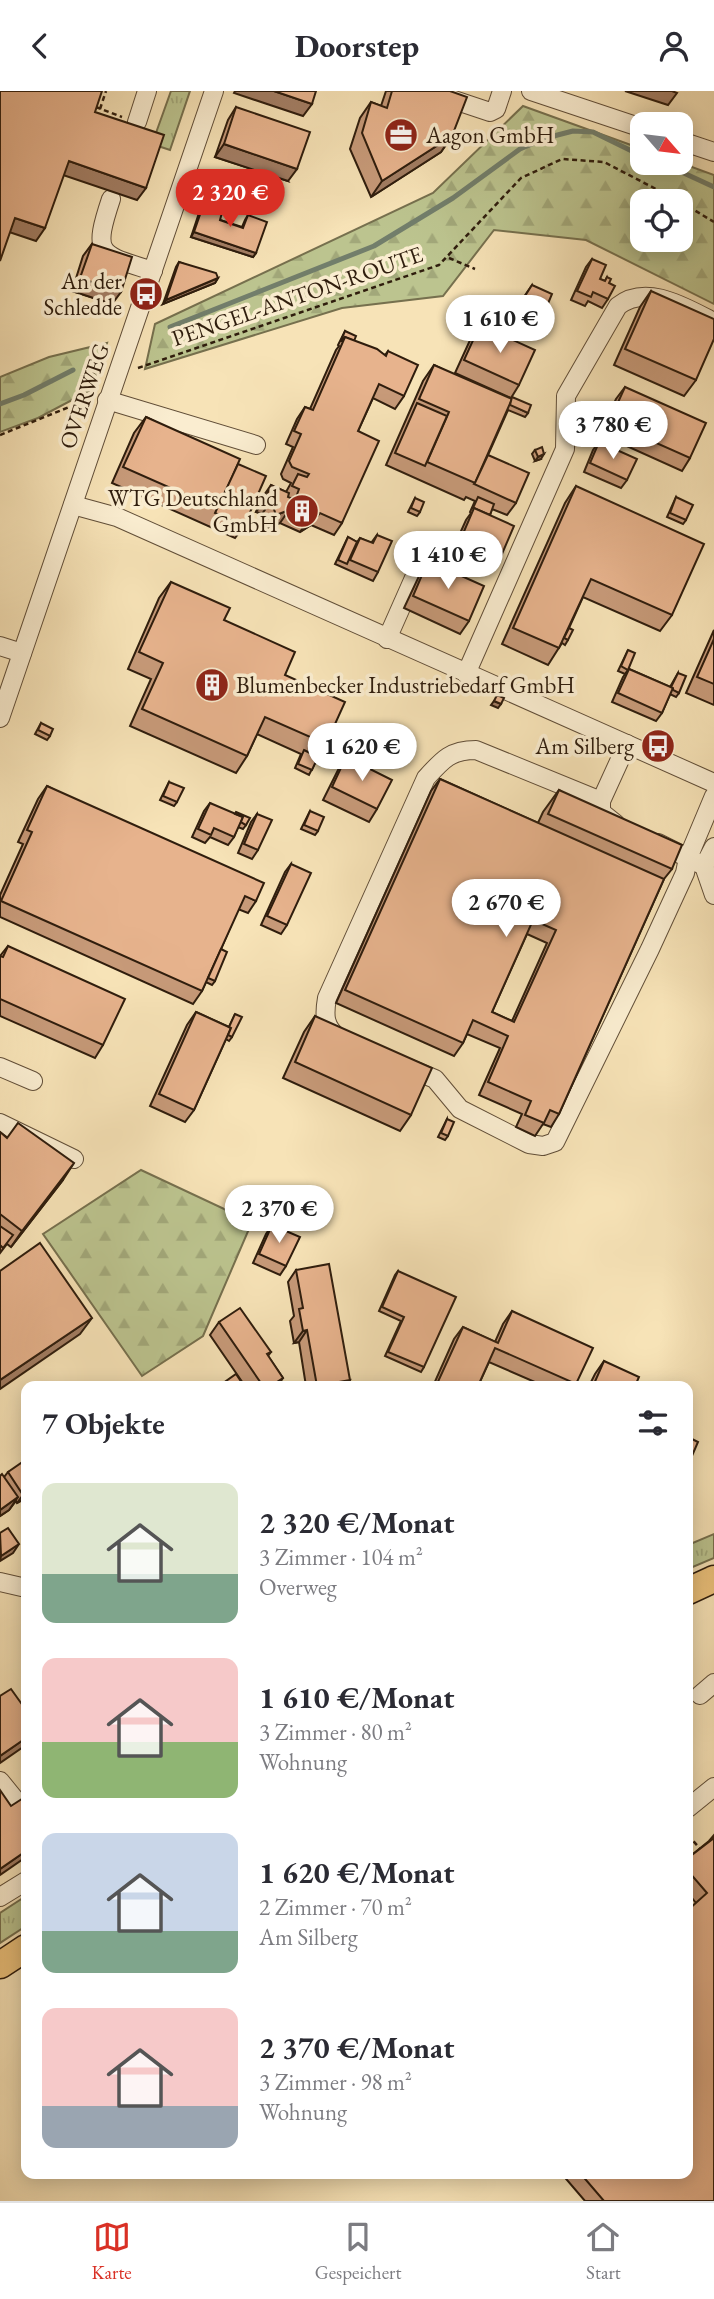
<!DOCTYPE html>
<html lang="de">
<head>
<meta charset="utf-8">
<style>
  body { margin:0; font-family:"EB Garamond",serif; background:#f2f2f3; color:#2b2b33; height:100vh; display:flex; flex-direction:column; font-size:26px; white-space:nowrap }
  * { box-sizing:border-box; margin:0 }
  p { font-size:23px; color:#7c7c81 }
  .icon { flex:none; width:38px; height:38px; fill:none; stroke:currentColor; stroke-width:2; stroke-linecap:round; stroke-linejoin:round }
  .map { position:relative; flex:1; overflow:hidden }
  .panel { position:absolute; left:21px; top:1290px; width:672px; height:798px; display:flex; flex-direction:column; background:#fff; border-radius:14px; box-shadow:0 4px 18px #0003 }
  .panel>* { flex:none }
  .needle { width:46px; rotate:118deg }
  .controls { position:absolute; left:630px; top:21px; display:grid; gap:14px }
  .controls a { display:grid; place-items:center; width:63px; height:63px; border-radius:14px; background:#fff; box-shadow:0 4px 18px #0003; font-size:35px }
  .price { position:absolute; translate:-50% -60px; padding:0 16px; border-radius:24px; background:#fff; color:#222; font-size:23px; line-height:46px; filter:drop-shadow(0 2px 4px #0008) }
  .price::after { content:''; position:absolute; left:50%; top:42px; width:21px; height:16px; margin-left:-10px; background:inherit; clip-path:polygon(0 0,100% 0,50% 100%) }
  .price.on { background:#d93025; color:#fff }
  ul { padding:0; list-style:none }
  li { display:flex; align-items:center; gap:21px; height:175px; padding:0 21px }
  li span { display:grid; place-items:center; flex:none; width:196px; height:140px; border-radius:14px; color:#555 }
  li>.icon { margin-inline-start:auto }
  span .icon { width:84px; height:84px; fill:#fffc; stroke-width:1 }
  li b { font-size:30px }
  h2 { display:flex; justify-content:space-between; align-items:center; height:84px; padding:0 21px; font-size:30px }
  header { display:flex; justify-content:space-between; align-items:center; height:91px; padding:0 21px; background:#fff; font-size:32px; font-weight:700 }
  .dock { display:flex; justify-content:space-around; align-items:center; height:98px; border-top:2px solid #e1e1e2; background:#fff; font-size:19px; color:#7c7c81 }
  .dock a { display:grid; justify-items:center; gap:4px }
  .dock .on { color:#d93025 }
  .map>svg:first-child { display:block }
</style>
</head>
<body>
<header><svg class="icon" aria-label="back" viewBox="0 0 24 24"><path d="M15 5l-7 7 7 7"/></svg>Doorstep<svg class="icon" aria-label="person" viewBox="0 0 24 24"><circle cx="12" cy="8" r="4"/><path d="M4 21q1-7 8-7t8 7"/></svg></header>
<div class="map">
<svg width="714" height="2110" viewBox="0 0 714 2110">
  <defs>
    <pattern id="grass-tufts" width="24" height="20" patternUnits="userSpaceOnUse" patternTransform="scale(1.75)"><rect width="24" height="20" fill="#bcc48f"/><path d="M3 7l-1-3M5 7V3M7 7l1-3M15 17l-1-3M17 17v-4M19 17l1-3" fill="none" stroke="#a2a87a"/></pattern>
    <pattern id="forest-firs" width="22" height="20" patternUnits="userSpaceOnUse" patternTransform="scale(1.75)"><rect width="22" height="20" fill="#bcc48f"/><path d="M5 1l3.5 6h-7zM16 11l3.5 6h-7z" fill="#a2a87a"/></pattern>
  </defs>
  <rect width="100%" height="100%" fill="#f7e3b7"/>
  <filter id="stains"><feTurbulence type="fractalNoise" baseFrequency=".00286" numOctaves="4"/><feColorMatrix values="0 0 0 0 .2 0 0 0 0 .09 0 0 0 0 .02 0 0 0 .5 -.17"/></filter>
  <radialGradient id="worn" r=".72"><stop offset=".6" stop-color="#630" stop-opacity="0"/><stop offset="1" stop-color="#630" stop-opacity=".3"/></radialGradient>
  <g fill="url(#grass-tufts)" stroke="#76704e" stroke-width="2">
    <path d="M171,0h19l-20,59 -18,-6z"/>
    <path d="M714,1443v24l-26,11v-24z"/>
    <path d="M26,1805v30l-26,17v-30z"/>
  </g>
  <g fill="url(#forest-firs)" stroke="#76704e" stroke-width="2" fill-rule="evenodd">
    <path d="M523,15l119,43v14h39l33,12v129l-128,-64 -92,-10 -51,66 -101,12 -197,61 10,-45 278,-131zM681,110v39h-39v-39z"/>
    <path d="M107,252l-16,47 -53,28 -38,14v-55l49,-20z"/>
    <path d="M141,1079l111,52 -49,114 -61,40 -99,-142z"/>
  </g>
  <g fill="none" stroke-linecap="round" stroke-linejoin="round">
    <g stroke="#727e6b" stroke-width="5">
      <path d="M662,72l52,24"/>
      <path d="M170,236l204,-81 79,-48 67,-49 26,-11 27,-7 20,1 49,24"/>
      <path d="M0,313l24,-9 49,-25"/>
    </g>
    <g stroke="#614e38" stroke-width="20">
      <g id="minor">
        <path d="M427,0l63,21 6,-3 6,-18"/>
        <path d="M531,0l111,37"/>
        <path d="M137,31l10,-31"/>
        <path d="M681,50l33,11"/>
        <path d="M111,108c-19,57 -12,55 42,72"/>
        <path d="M107,309l149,45"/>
        <path d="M73,414l44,12 597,266"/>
        <path d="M387,548l35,-79 7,-2 27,12"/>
        <path d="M0,555l22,7"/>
        <path d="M466,583l99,-225 1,-53 52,-90c29,-23 68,2 96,16"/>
        <path d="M0,627l214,-627"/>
        <path d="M601,710l26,-57"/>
        <path d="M658,752l46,23 10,29"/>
        <path d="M704,775l10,-19"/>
        <path d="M339,947c-15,-11 -15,-23 -12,-40l99,-220c17,-19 25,-28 50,-28l125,51v11l15,12"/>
        <path d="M0,976l33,14"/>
        <path d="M406,976l29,12 25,30 69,35 14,2 12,-4 95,-193 35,-76 3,-15 26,-62"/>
        <path d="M0,1032l74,36"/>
        <path d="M0,1491l26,6"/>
        <path d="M700,1604l14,-12"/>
        <path d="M0,1690l26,32"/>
        <path d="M688,1717l26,-21"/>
        <path d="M0,1806l26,-16"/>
      </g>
    </g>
    <g stroke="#2f1d0d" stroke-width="29">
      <g id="highway">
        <path d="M688,1500l26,-12"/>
        <path d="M0,1874l26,-17"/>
      </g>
    </g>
    <g stroke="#2f1d0d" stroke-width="2.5" stroke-dasharray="5 3.5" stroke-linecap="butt">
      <path d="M96,16l26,10"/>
      <path d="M100,18l6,-18"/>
      <path d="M681,111l33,20"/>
      <path d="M449,167l26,11"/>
      <path d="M138,277l301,-103 82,-87 41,-19 42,3 75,39"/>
      <path d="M0,344l84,-34 15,-44h7"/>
      <path d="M688,1744l14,16"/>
    </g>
    <use href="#minor" stroke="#faedd0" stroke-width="18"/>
    <use href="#highway" stroke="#ecc27c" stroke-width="26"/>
  </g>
  <g fill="#c79a79" stroke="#2f1d0d" stroke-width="2" fill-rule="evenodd">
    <path d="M386,0h64l2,45 -11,16 -70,45 -21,-48 10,-31 11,-16 10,4z"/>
    <path d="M236,16l52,74 -73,-24 13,-37z"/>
    <path d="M204,112l16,17 22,7 3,-7 3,-5 8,38 -3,4 -62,-20 10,-30z"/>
    <path d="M92,153l20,60 -40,-13 11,-35z"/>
    <path d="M592,168l8,20 5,2 2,-4 2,6 -1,16 -6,9 -14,-7 -3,5 -14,-6 15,-33z"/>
    <path d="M179,171l39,16 -3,5 -52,21 13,-37z"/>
    <path d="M532,194l7,38 -9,-4 -5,8 -19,-13 3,-4 11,-1 2,-9z"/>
    <path d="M651,200l45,89 -12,16 -70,-31 26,-58z"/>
    <path d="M480,234l39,60 -8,13 -56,-25 16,-35z"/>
    <path d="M345,240l9,10 31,14 3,-4 16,45 -9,13 -22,-11 -15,33 -16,92 -8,12 -23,-10 -11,7 -20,-9 -13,5 -5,-14 -6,-2 6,-14 9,-13 15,7 5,-9 -8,-4 -2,-5 12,-27 -7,-3 11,-25 8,-12 5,2 26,-59 3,-4 -1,-1z"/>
    <path d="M434,274l94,48 -3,4 -17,-7 -20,45 28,48 -9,12 -15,-6 -2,6 12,39 -9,12 -40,-17 13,-29 5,-7 -1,-1 5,-11 -9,-4 -2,3 -78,-35 37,-84z"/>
    <path d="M625,296l65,71 -8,13 -82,-37 16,-35z"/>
    <path d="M146,326l92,47 6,62 -9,12 -123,-55 22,-50z"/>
    <path d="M599,351l28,38 -6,8 -37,-16 9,-22z"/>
    <path d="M535,359l6,9 -6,2 -3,-7z"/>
    <path d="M576,395l96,129 -12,16 -77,-34 -14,31 -1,12 -3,5 -3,-2 -14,22 -46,-21 63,-141z"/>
    <path d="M676,406l10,23 -3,4 -16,-7z"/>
    <path d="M415,407l5,14 -3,4 -9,-4z"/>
    <path d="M377,444l1,37 -5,9 -38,-17 13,-27 9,5 3,-4 11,5z"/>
    <path d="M428,470l41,60 -9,13 -56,-26 16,-34z"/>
    <path d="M171,491l53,38 61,55 41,69 -8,13 -9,18 -14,-7 6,-14 -44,-20 -10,22 -11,17 -106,-47 21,-47 -23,-10 31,-71z"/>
    <path d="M714,539v75l-28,-12z"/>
    <path d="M628,559v20l-3,4 -7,-3z"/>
    <path d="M629,578l41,18 8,-14 1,20 -3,4 -6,-3 -8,19 -6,8 -44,-19 11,-25z"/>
    <path d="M41,632l9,13 -3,4 -12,-6z"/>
    <path d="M346,666l31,52 -8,13 -46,-22 15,-30z"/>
    <path d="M440,688l98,44 5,-11 16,-22 113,79 -8,10 -105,235 -8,13 -8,-3 -8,12 -19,-9 6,-13 -43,-19 21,-47 -33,-14 -4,9 -9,13 -118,-53 95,-212zM527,843l20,9 -35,78 -20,-9z"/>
    <path d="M169,691l8,20 -3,4 -14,-6z"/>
    <path d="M47,695l209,115 -8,12 -10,-4 -17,40 -6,32 -3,4 -6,-3 -4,9 -9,13 -193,-87v-22l23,-51 -5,-2 20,-43z"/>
    <path d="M210,712l36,22 -3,4 -5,-2 -4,10 -6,8 -18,-8 -5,6 -13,-6 12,-26z"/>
    <path d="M310,720l8,20 -3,4 -14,-6z"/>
    <path d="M257,723l1,36 -6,9 -14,-6 13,-31z"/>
    <path d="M291,773l-4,61 -6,9 -20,-9 24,-53z"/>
    <path d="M8,855l95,99 -8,13 -95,-42v-60z"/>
    <path d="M196,921l33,15 6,-13 -3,23 -3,4 -3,-2 -32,71 -9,12 -35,-16 37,-81z"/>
    <path d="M315,925l96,99 -11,16 -117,-53 21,-46z"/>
    <path d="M447,1028l1,17 -3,4 -7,-3z"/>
    <path d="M0,1041l63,48 -52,67 -4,-3 -7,9z"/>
    <path d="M272,1134l14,41 -6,9 -27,-12 13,-29z"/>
    <path d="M296,1179l51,116h-41l-7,-44 -5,1 -4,-22 4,-5 -6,-34z"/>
    <path d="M398,1180l26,96 -3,5 -36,-16 16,-35 -22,-10 16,-36z"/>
    <path d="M512,1220l64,73 -1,2h-31l-55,-24 -11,24h-45l21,-47 9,-12 32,15 8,-18z"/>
    <path d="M219,1231l52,30 -3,4 15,22 -4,6 1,2h-35l-35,-51z"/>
    <path d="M604,1270l31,25h-46l6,-12z"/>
    <path d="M26,1373v34l-9,5 -1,-2 -7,9 -9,6v-40l4,1 4,-5z"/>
    <path d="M714,1744v366h-129l-24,-28h127l8,-270 -8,-10v-35l21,-17z"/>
  </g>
  <g fill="#a27d63" stroke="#2f1d0d" stroke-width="2">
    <path d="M235,0h39l38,13 -9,12 -69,-23z"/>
    <path d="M625,0h47l5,2 -9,12z"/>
    <path d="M452,45l-11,16 -70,45 11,-16z"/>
    <path d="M224,53l73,25 -9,12 -73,-24z"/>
    <path d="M69,70l77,27 -9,12 -77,-26z"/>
    <path d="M15,127l30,10 -9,13 -30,-10z"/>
    <path d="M194,141l62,21 -3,4 -62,-20z"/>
    <path d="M80,187l41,14 -9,12 -40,-13z"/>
    <path d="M218,187l-3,5 -52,21 3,-4z"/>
    <path d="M532,223l10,4 -3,5 -10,-4z"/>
    <path d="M544,363l-3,5 -6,2 3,-4z"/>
    <path d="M265,408l6,2 -9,13 -6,-2z"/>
    <path d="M289,419l-9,13 -13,5 9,-13z"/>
    <path d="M320,422l-9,12 -11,7 9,-13z"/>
    <path d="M494,610l7,3 -3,4 -7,-3z"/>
    <path d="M74,1072l-11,17 -52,67 11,-16z"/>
    <path d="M92,1227l-12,16 -80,55v-9z"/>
    <path d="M307,1239l-8,12 -5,1 9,-12z"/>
    <path d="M350,1289l-3,6h-28z"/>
    <path d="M26,1402v5l-9,5 6,-8z"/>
    <path d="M18,1406l-9,13 -9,6v-6z"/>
    <path d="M19,1453l-6,9 -13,8 1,-5z"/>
    <path d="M26,1647v7l-26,18v-7z"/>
    <path d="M26,1760v6l-26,18v-6z"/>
  </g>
  <g fill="#e7b38d" stroke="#2f1d0d" stroke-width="2" fill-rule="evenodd">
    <path d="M0,0h102l-7,21 69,23 -18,53 -77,-27 -24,67 -30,-10 -15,43z"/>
    <path d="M274,0h42l-4,13z"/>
    <path d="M392,0h58l17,6 -15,39 -70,45 -20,-48 9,-31 16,6z"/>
    <path d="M236,16l74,25 -13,37 -73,-25z"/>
    <path d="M204,112l19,6 -3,11 23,8 5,-13 19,7 -11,31 -62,-21z"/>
    <path d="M92,153l40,13 -11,35 -41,-14z"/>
    <path d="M592,168l14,6 -6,14 5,2 2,-4 4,2 -2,4 6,3 -7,13 -15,-7 -2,5 -14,-6z"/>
    <path d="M179,171l37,11 2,5 -52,22z"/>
    <path d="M532,194l20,9 -10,24 -10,-4 -4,9 -19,-13 13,-1 3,-13z"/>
    <path d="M651,200l63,28v20l-18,41 -71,-31z"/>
    <path d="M480,234l55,25 -16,35 -55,-25z"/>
    <path d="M345,240l11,5 -2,5 -9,-4 -3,4h-1z"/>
    <path d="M345,246l32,12 9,7 2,-5 30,14 -14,31 -25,-12 -21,47 21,10 -37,82 -22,-10 -11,6 -20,-9 -13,5 -5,-14 -6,-2 6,-14 18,8 -1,4 7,3 4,-11 -7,-3 6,-12 9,3 2,-3 -17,-7 -3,-6 12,-27 -7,-3 11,-24 8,3z"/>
    <path d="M434,274l78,34 -37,84 -48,-21 22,-50 -30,-13z"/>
    <path d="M625,296l81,36 -16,35 -81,-36z"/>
    <path d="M512,306l19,8 -3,8 -18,-8z"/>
    <path d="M417,312l30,13 -22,50 -30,-13z"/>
    <path d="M146,326l94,42 -22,50 -95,-42z"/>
    <path d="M599,351l38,17 -10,21 -37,-17z"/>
    <path d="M542,356l2,7 -6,3 -3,-7z"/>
    <path d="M488,364l41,18 -13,30 -42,-19 1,-1z"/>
    <path d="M238,373l28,12 -22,50 -29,-13z"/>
    <path d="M576,395l128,58 -32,71 -81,-36 -32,69 -46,-20z"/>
    <path d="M478,406l16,7 -4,11 -16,-7h-1z"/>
    <path d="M676,406l17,8 -7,15 -16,-7z"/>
    <path d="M415,407l9,4 -4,10 -9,-4z"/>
    <path d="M474,417l40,18 -12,28 -40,-18z"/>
    <path d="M377,444l15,6 -14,31 -28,-12 10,-22 13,5z"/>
    <path d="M348,446l9,5 -10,22 -9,-4z"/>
    <path d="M428,470l56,25 -15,35 -56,-25z"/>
    <path d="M171,491l59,26 -6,12 71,32 -10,23 60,27 -19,42 -61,-27 -18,39 -105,-47 21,-46 -24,-11z"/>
    <path d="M569,537l4,2 -5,10 -4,-2z"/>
    <path d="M714,548v45l-17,-7z"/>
    <path d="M628,559l7,3 -7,17 -7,-4z"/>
    <path d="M629,578l44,19 -11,25 -44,-20z"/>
    <path d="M678,582l8,3 -7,17 -6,-3v-2l-2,-1z"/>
    <path d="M497,604l7,3 -3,6 -7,-3z"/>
    <path d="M41,632l12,6 -3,7 -12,-6z"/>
    <path d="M304,659l14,7 -6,13 -14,-6z"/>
    <path d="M346,666l46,23 -15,29 -45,-22z"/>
    <path d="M440,688l224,100 -105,235 -9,-4 -6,13 -19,-8 6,-14 -43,-19 20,-46 -35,-16 -10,23 -118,-53zM533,829l23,10 -42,92 -22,-10z"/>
    <path d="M169,691l15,6 -7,14 -14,-6z"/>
    <path d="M47,695l217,97 -8,18 -11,-5 -43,95 -201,-90 31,-69 -5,-2z"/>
    <path d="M559,699l123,55 -10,24 -124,-55z"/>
    <path d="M210,712l33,14 -9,20 -20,-9 -3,7 -13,-6z"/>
    <path d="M310,720l14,6 -6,14 -14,-6z"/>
    <path d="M236,721l14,6 -4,7 -5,-3 2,-5 -8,-3z"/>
    <path d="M257,723l15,6 -14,30 -14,-6z"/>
    <path d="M291,773l20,9 -24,52 -20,-9z"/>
    <path d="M8,855l117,53 -22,46 -103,-46v-43l3,1z"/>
    <path d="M221,858l6,3 -12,29 -7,-3z"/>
    <path d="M196,921l35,16 -37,82 -35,-16z"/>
    <path d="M235,923l7,3 -10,20 -4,-2 3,-7 -2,-1z"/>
    <path d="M315,925l117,52 -21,47 -116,-53z"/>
    <path d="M447,1028l7,3 -6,14 -7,-3z"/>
    <path d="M18,1032l56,40 -52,68 -22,-17v-82l7,6z"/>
    <path d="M272,1134l28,12 -14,29 -27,-12z"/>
    <path d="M0,1135l13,9 -10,13 -3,-3z"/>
    <path d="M40,1152l52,75 -92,62v-109z"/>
    <path d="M329,1173l21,116 -33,6 -10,-56 -4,1 -4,-22 4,-1 -7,-38z"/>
    <path d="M398,1180l58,26 -32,70 -36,-15 16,-35 -22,-10z"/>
    <path d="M240,1217l31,44 -4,2 16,24 -6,4 3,4h-17l-44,-64z"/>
    <path d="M512,1220l81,37 -17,36 -81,-36 -17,38h-42l27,-59 35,16z"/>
    <path d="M604,1270l35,16 -4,9h-42z"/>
    <path d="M236,1283l8,12h-25z"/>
    <path d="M688,1346l10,5 -10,23z"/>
    <path d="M24,1370l2,3v29l-3,2 -15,-23z"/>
    <path d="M2,1383l16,23 -18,13v-34z"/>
    <path d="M8,1437l11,16 -18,12 -1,-23z"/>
    <path d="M11,1598l15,21v28l-26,18v-60z"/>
    <path d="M0,1699l11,16 14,-9 1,2v52l-26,18z"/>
    <path d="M714,1747v363h-110l-24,-28h108v-263l19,-17 -19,-22v-13z"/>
  </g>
  <defs>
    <g id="office-disc" transform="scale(1.75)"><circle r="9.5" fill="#8f2418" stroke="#faedd0"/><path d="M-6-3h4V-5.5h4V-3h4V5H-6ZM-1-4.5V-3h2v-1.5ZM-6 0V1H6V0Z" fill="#fff"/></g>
    <g id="bus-disc" transform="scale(1.75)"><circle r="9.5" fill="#8f2418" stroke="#faedd0"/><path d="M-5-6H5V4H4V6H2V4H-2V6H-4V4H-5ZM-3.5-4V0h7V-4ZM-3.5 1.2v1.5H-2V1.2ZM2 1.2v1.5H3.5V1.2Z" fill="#fff"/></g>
    <g id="building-disc" transform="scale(1.75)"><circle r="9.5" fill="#8f2418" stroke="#faedd0"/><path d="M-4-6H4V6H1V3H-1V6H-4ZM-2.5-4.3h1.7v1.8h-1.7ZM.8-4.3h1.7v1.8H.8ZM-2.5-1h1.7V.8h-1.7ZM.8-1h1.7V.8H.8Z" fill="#fff"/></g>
  </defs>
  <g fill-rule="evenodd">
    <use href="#office-disc" x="401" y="44"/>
    <use href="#bus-disc" x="146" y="203"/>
    <use href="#building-disc" x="302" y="420"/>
    <use href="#building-disc" x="212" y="594"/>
    <use href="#bus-disc" x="658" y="655"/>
  </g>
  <g text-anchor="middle" stroke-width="7" stroke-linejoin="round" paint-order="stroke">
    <g font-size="23" fill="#2f1d0d" stroke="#faedd0" text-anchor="end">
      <text x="426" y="52" text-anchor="start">Aagon GmbH</text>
      <text x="122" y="198">An der<tspan x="122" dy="26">Schledde</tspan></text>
      <text x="278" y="415">WTG Deutschland<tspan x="278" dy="26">GmbH</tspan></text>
      <text x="236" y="602" text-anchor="start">Blumenbecker Industriebedarf GmbH</text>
      <text x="634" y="663">Am Silberg</text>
    </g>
    <g font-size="23" fill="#2f1d0d" stroke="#faedd0">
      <text transform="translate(297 205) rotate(-19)" y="8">PENGEL-ANTON-ROUTE</text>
      <text transform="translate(84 305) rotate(-71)" y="8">OVERWEG</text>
    </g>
  </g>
  <rect width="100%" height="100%" filter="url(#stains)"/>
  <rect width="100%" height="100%" fill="url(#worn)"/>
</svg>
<div class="controls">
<a><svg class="needle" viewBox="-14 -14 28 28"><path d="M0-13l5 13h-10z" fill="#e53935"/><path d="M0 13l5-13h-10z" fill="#7c7c81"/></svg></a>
<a><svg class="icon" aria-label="locate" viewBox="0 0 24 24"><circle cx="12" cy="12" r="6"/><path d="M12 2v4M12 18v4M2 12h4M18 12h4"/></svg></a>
</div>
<b class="price on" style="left:230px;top:138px">2 320 €</b>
<b class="price" style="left:500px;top:264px">1 610 €</b>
<b class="price" style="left:613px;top:370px">3 780 €</b>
<b class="price" style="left:448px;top:500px">1 410 €</b>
<b class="price" style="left:362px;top:692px">1 620 €</b>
<b class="price" style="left:506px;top:848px">2 670 €</b>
<b class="price" style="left:279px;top:1154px">2 370 €</b>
<section class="panel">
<h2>7 Objekte<svg class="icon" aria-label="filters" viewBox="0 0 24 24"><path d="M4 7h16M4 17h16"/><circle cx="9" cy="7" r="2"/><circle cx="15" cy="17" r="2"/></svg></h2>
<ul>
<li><span style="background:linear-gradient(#dfe7d0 65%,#7fa58c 0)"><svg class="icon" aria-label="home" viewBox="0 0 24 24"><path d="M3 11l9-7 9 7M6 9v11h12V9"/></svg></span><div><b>2 320 €/Monat</b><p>3 Zimmer · 104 m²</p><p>Overweg</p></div></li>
<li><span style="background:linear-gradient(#f6c9c9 60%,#8fb573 0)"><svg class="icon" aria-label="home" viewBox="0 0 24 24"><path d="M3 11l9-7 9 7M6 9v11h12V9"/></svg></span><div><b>1 610 €/Monat</b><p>3 Zimmer · 80 m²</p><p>Wohnung</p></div></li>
<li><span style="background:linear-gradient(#c9d6e8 70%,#7fa58c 0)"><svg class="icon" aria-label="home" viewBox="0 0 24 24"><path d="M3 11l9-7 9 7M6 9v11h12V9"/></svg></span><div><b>1 620 €/Monat</b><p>2 Zimmer · 70 m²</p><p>Am Silberg</p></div></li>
<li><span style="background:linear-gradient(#f6c9c9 70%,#9aa5b1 0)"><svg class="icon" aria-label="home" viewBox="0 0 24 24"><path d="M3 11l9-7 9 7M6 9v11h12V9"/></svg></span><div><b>2 370 €/Monat</b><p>3 Zimmer · 98 m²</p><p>Wohnung</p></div></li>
</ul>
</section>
</div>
<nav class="dock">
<a class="on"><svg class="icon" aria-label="map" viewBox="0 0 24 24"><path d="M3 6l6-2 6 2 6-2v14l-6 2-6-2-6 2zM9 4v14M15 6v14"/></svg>Karte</a>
<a><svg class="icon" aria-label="saved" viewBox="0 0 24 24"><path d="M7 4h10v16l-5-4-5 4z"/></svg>Gespeichert</a>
<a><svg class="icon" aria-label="home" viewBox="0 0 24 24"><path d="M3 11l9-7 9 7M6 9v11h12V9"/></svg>Start</a>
</nav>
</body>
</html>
